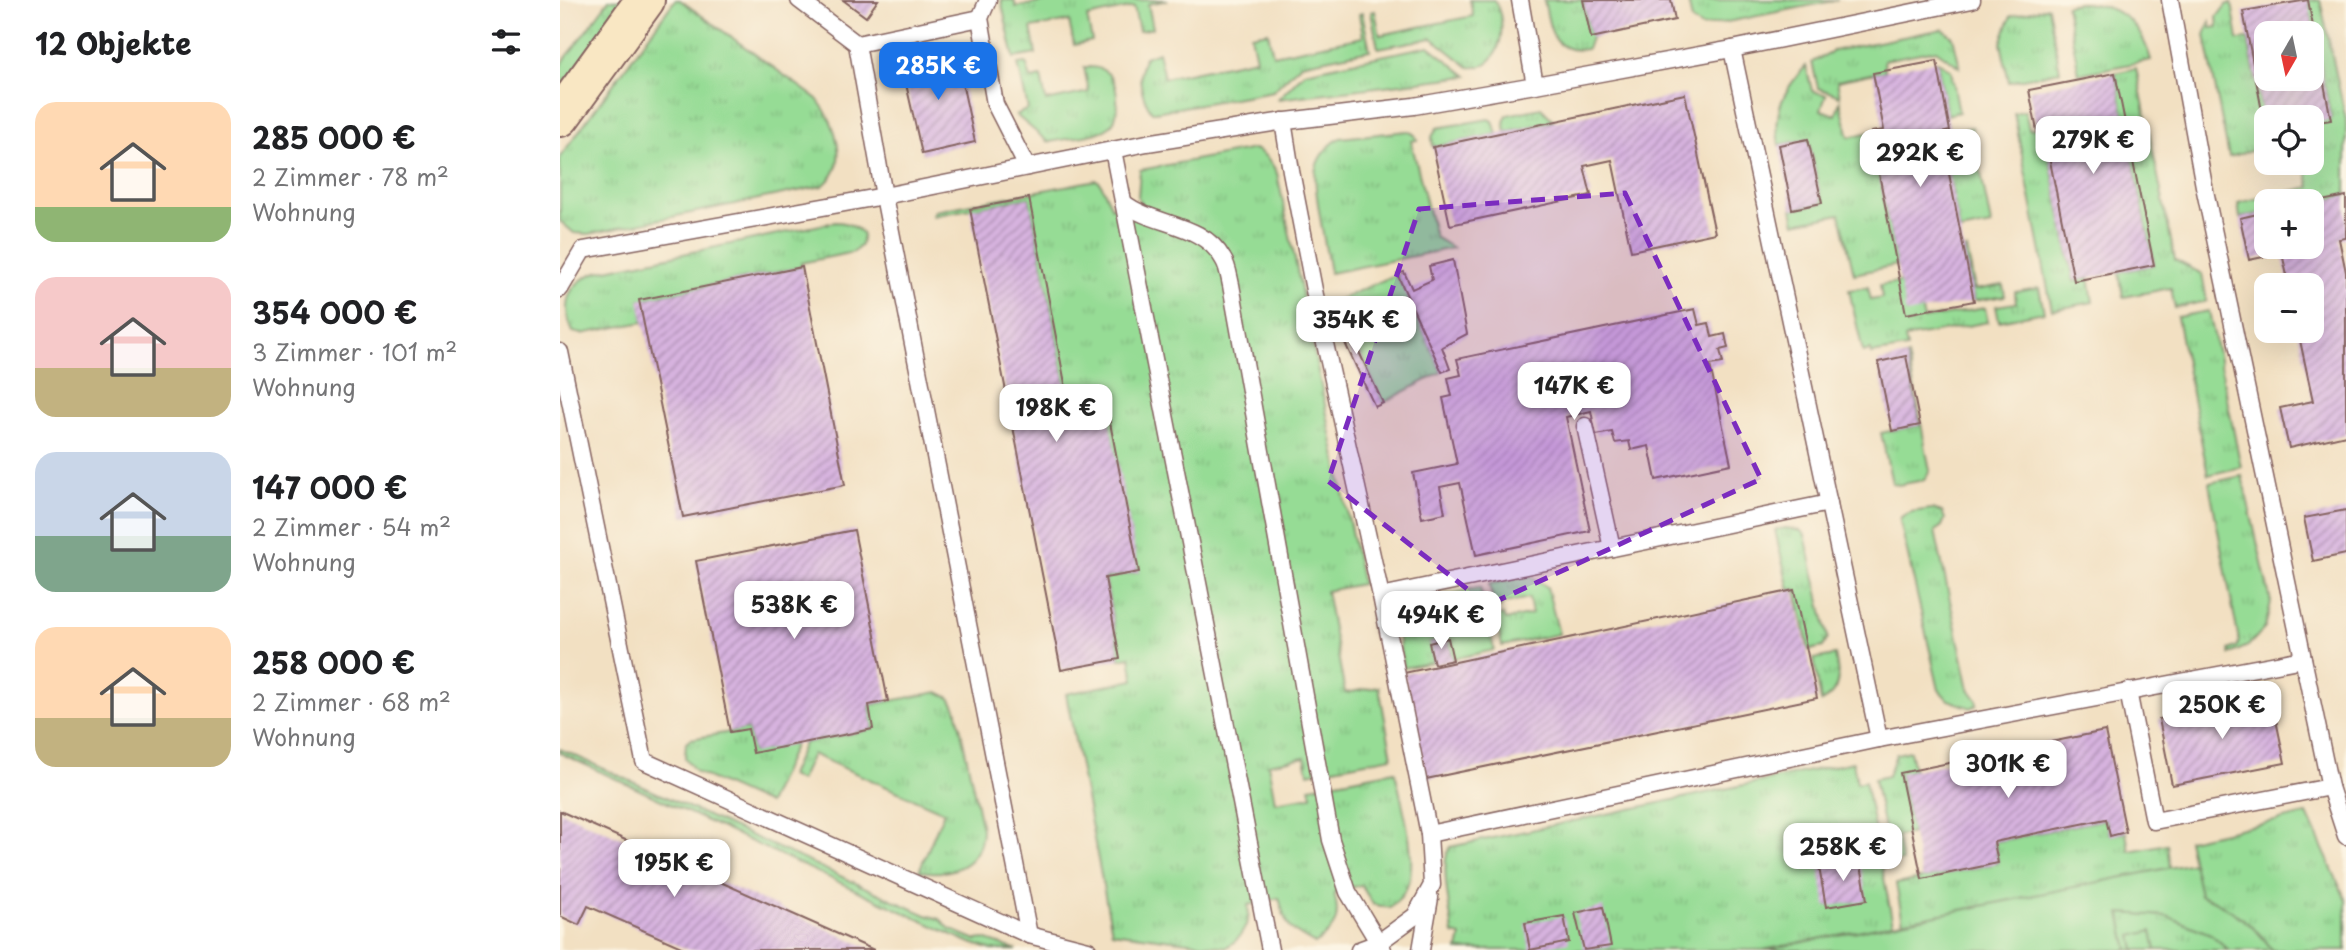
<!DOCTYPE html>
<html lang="de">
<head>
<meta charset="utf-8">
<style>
  body { margin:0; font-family:"Playpen Sans",sans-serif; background:#f6f6f6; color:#202124; height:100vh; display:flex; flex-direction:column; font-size:26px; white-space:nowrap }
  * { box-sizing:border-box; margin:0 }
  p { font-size:23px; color:#757577 }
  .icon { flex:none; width:38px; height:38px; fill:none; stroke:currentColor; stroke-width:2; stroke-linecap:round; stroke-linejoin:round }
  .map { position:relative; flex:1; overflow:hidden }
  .details { display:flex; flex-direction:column; background:#fff; width:560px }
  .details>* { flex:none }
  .needle { width:46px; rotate:189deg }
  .controls { position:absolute; left:1694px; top:21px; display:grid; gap:14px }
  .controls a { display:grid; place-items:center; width:70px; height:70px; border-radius:14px; background:#fff; box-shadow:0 7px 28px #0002; font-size:35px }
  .price { position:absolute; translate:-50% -60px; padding:0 16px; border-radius:14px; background:#fff; color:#222; font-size:23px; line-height:46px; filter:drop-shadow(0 2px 4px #0008) }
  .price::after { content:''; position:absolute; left:50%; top:42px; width:21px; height:16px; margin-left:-10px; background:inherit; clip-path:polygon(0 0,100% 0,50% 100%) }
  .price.current { background:#1a73e8; color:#fff }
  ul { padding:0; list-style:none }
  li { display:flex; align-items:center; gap:21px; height:175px; padding:0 35px }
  li span { display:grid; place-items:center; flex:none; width:196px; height:140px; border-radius:21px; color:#555 }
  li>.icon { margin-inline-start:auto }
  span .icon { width:84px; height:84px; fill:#fffc; stroke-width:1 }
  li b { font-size:30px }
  h2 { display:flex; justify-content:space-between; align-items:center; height:84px; padding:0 35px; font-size:30px }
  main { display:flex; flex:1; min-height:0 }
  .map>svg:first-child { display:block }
</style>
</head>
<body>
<main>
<section class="details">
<h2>12 Objekte<svg class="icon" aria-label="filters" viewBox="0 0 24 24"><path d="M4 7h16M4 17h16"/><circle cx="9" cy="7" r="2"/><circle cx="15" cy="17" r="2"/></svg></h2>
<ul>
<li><span style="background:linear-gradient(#ffd9b3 75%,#8fb573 0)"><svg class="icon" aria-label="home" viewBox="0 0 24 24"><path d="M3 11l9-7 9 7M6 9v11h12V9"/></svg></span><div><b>285 000 €</b><p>2 Zimmer · 78 m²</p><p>Wohnung</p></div></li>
<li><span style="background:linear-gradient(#f6c9c9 65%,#c2b280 0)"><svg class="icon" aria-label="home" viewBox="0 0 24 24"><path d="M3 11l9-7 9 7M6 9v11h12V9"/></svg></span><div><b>354 000 €</b><p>3 Zimmer · 101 m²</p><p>Wohnung</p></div></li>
<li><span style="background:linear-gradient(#c9d6e8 60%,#7fa58c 0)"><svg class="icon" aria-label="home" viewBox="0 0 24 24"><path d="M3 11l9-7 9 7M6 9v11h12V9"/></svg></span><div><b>147 000 €</b><p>2 Zimmer · 54 m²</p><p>Wohnung</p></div></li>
<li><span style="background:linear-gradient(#ffd9b3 65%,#c2b280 0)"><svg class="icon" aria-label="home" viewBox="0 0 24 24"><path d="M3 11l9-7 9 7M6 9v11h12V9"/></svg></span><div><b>258 000 €</b><p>2 Zimmer · 68 m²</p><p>Wohnung</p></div></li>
</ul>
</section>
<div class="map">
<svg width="1786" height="950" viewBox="0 0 1786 950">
  <defs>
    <pattern id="grass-tufts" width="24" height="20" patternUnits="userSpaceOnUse" patternTransform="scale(1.75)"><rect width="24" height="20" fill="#96dc95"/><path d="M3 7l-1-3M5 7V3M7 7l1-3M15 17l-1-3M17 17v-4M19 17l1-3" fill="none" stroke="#83bc81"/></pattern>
    <pattern id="building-hatch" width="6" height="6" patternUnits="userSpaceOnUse" patternTransform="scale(1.75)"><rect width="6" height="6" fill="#d7b3df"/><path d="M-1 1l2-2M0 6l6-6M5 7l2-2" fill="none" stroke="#b091b5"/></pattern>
  </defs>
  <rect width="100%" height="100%" fill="#fcf5e5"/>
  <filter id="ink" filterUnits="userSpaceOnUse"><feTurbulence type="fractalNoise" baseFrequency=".0143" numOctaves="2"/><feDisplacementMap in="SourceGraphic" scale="14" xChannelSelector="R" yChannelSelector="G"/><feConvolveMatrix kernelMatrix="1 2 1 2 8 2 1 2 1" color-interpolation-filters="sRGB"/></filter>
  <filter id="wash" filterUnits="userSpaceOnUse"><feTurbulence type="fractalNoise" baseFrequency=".00686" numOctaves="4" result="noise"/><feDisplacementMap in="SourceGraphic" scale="28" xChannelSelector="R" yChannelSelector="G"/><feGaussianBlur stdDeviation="1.57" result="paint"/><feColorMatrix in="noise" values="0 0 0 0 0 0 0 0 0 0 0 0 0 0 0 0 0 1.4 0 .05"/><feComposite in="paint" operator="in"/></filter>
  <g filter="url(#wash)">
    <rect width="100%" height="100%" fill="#f2e0c2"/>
    <g fill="url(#grass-tufts)" stroke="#707e60" stroke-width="2">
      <path d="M49,0h21l-70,94v-28z"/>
      <path d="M115,0h5l137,99c18,23 35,66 5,87l-233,48 -15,-1 -14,-12v-64z"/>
      <path d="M441,0h13l2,7 38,-7h114l-20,4 5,24 -14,3 -5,-24 -47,10 5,24 -18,4 -5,-24 -38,7 5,26 -22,4z"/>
      <path d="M910,0h24c15,21 8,72 -25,67l-37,-29 -54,10 -7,-36 4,-1 5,24 93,-19z"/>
      <path d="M984,0h39l8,38 -4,11c-36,6 -37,-22 -43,-49z"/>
      <path d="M1128,0h150l-136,27 -10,-6z"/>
      <path d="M1748,0h12l26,120v76l-34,7v-2h-22l-2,-9 22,-5 -5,-24h7v-40l19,-4z"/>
      <path d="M1521,3c39,2 59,19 70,57l-72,14 -13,-69z"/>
      <path d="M1672,3l6,37 10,-1 18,93v15l-37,10 -24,-122 5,-13 1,6 7,-1 -1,-10 9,-12z"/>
      <path d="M1488,7l12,64 -51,11 -8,-39 10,-27z"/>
      <path d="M802,13l8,37 -69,14 -28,27 -118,21h-3c-11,-15 -16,-39 -7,-55l13,-5 6,26 92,-19 -5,-24 17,-3 5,23 90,-18 -4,-23z"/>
      <path d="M1383,29l10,8 7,30 -24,-17 -52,10 1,11 -48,10 3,15 -22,-8 -6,-26 21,-11z"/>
      <path d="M869,46l38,30 -189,23 27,-27z"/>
      <path d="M1377,61l14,9 8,42 -12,3z"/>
      <path d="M466,63l5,16 10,-2 5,24 43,-9 -5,-25c10,0 19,0 26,9 9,11 11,43 -2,52 -11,8 -45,11 -60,14l-32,-27 12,-6 -10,-45z"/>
      <path d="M1246,66l6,25 14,4 -5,15 15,5 4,-14 9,36 22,-5 26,133 -43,9 -14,-60 -45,9 -3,-14 30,-6 -14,-64 -29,6c-6,-33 4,-55 27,-79z"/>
      <path d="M1576,68l39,192 27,14 5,27 -32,7 -4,-20 -48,9 -4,-25 35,-7 -39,-192z"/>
      <path d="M981,108l13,13 -48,11 -2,-10 3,-7z"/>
      <path d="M1465,111l4,18 8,-1 2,13h7l28,140 15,-3 4,24 -41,8 -38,-197z"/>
      <path d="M929,119l4,2 4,13 -64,13 -1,-10 5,-9z"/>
      <path d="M1412,127l19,98 -31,6 -19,-98z"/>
      <path d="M847,131c5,2 9,3 10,9l-6,1 24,96 18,11 -123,25c-3,-21 -18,-88 -14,-105 3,-13 13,-23 24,-30z"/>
      <path d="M694,149c12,5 17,13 23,24l85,411 -36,7 19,102 34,-6 13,70 -84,16 -3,-16 -37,7 7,38 37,-6 -2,-9 85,-16c6,30 22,82 14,110 -3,12 -11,19 -19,27l-17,-4 -12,-19 -27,8c7,26 2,35 -19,51 -29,-16 -27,-15 -36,-46l-31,7c3,17 -7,35 -22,42l-114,-15 -46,-238 68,-14 -4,-23 -10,2 -15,-81 33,-6 -33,-170 -35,7 -41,-211 -96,18 -1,-2 3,-3 161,-31 4,2 12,26 28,-5 -2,-6 2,-27z"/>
      <path d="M1712,195l1,6h-7v11l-26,6 -2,-15z"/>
      <path d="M275,222c12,0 21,4 28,13l-2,10 -7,7 -53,11 1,4 -162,33 4,22 -63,12 -8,-2c-13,-29 -5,-49 24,-60z"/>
      <path d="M1407,249l8,41 28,-5 2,11 -31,5 -10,-51z"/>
      <path d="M837,274l45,98 -59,31 -47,-102z"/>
      <path d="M1340,282l22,29 2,8 61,-11 3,14 -83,16 2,10 -36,6 -1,-4 -7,2 -14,-62 19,-3 3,13 11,-2 -2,-13z"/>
      <path d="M1479,288l5,24 -45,9 -3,-15 20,-3 -1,-11z"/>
      <path d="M1649,311l32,156 -33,8 -31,-158z"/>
      <path d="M1348,356l22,115 -6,9 -26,5 -6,-2 -11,-50 39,-8 -14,-68z"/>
      <path d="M1682,476l29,126 -6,26 -17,18 -18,8 -1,-4 9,-4 1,-5 -30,-158z"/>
      <path d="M1372,509l10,3 3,7 -3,7 -7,5 34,158 8,11v5l-6,3 -23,-8 -9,-10 -39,-169 1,-4 10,-5z"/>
      <path d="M1226,528l15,3 4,4 23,102 -5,10 -14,3 -13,-61 -7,1 -14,-60z"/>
      <path d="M971,576l16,11 12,47 -57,12 -6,-29 7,-2 2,5 27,-6 -3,-16 -28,6v3l-6,1 -6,-24z"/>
      <path d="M920,587l14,63 -41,9 -5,-21 -18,5 4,19 -31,6c-3,-22 -10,-46 5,-64z"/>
      <path d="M1275,655c4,19 7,36 -14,47l-7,-43z"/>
      <path d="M1686,690l25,6 -84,17 -3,-12z"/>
      <path d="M378,692l12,6 6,10 26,121c-1,38 -31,47 -63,42l25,-59 -132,-58 -12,27 -10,-5 14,-33 69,-14 -4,-24z"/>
      <path d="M188,729l5,23 42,-8 -27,60 -72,-32 -11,-14 1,-15 5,-4z"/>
      <path d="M0,749l366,166 14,4 10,10 26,11 8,-1 33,11h-25l-24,-8 -408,-189z"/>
      <path d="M1350,751l4,19 -14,4 13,59 -16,3 5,25 -11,3 -17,-85 14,-3 8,-22z"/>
      <path d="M1293,762l4,21 8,-2 28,143 -129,26h-306l3,-14 -8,-2c-2,-20 -14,-72 -3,-87z"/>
      <path d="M1747,814l39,86v50h-74c-14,-22 -48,-47 -72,-55l-12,-55z"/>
      <path d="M1546,819l4,16 16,-3 3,19 38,-7 3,24 -267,54 -7,-38 102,-21 -4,-21z"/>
      <path d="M1560,913l47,3 44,18 18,16h-101z"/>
    </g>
    <g fill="#96dc95" stroke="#707e60" stroke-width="2">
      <path d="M1633,863l7,32c24,8 58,32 72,55h-43l-18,-16 -44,-18 -47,-3 8,37h-364z"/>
      <path d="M1592,931l4,19h-21l-3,-14z"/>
    </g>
    <g id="blocks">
      <g fill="url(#building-hatch)" fill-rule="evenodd">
        <path d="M283,0h35l-12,17z"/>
        <path d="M1023,0h88l4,20 -84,18z"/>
        <path d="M1748,0l23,120 -19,3v-6h-46l-1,10 -22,-116zM1706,33h46v46h-46z"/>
        <path d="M395,50l20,92 -53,12 -21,-92z"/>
        <path d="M1377,61l13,70 -9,2 33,168 -68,13 -35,-182 13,-2 -11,-57z"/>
        <path d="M1555,73l39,192 -80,16 -28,-140h-7l-10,-51z"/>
        <path d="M1125,94l30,139 -84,18 -19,-91 -28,6 7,29 -141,30 -17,-78z"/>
        <path d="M1248,139l14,64 -30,6 -13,-64z"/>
        <path d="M1786,196v42l-7,1 7,33v163l-57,13 -9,-40 33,-7 -15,-70h14v-46h-23l-7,-32 -33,7 -9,-42 26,-6v35h46v-44z"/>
        <path d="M469,198l41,211 36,-7 33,170 -34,6 15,81 -59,11 -91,-461z"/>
        <path d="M893,260l14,74 -25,13 8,22 -8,3 -45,-98 7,-2 8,17 20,-9 -3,-14z"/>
        <path d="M242,267l43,218 -162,32 -44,-217z"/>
        <path d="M777,305l46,98 -8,4 -46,-98z"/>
        <path d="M1135,309l4,16 10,-2 3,14 13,-3 3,14 -8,2 3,13 -13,2 21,99 -75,16 -7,-34 -18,4 -2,-9 -14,2 -3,-11 -16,3 -5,-24 -25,6 24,114 -114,24 -16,-72 -20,4 5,26 -23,5 -9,-45 44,-9 -14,-66 9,-2 -4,-18 13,-3 -4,-16z"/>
        <path d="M1346,356l14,69 -28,6 -14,-69z"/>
        <path d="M1786,510v44l-33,7 -9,-43z"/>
        <path d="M294,530l34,171 -19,4 4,24 -120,24 -5,-24 -18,3 -34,-171z"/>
        <path d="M1234,590l23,108 -391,81 -22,-106z"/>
        <path d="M888,638l5,22 -19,4 -5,-21z"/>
        <path d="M1711,696l14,67 -113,22 -13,-66z"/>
        <path d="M1545,731l21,101 -16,4 -4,-17 -112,23 4,21 -76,16 -22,-106z"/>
        <path d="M0,811l314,139h-186l-100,-44 -9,19 -19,-9z"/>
        <path d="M1300,859l7,41 -41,7 -7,-40z"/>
        <path d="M1043,907l8,39 -27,4 -9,-37z"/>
        <path d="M1004,916l5,26 -39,8 -5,-27z"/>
      </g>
    </g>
  </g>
  <g filter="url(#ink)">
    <use href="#blocks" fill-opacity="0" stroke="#856360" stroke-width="2"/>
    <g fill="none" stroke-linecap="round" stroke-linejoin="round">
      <g stroke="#856360" stroke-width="19">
        <g id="lane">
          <path d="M239,0l58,44 27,152 145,739"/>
          <path d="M428,0l-8,18 15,86 32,63"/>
          <path d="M960,0l15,85"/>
          <path d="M1610,0l34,186 126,601 16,49"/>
          <path d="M297,44l123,-26"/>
          <path d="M1172,49l147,690"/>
          <path d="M723,121l8,50 29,150 61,275 48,238 3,51 -17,31 -37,27 -19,7"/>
          <path d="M553,150l157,800"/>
          <path d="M564,203c29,23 79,19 99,56 5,7 6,18 8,26l100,555 17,52 35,58"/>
          <path d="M0,289l23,-39 301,-54 263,-53 131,-21 136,-16 121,-21 197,-36 240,-49"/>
          <path d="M0,352l84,409 385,174 59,15"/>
          <path d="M1025,426l27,122"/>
          <path d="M821,596l448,-93"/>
          <path d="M1568,691l26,130 176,-34"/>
          <path d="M869,834l450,-95 424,-80"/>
          <path d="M861,950l9,-52"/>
        </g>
      </g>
      <g stroke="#856360" stroke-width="42">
        <path id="secondary" d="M0,117l85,-117"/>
      </g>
      <use href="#lane" stroke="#fff" stroke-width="16"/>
      <use href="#secondary" stroke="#f9e7c3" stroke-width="38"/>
    </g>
  </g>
  <path fill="#7b2cbf" fill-opacity="0.2" stroke="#7b2cbf" stroke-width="5" stroke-dasharray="14 9" stroke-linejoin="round" d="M1065,193l136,286 -273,126 -160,-124 91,-272z"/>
</svg>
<div class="controls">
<a><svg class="needle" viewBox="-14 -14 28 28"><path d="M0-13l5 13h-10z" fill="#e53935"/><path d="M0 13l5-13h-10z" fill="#757577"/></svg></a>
<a><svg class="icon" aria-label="locate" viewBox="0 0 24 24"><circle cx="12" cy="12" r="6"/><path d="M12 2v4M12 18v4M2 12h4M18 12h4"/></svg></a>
<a>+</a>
<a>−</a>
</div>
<b class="price current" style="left:378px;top:102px">285K €</b>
<b class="price" style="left:1533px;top:176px">279K €</b>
<b class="price" style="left:1360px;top:189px">292K €</b>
<b class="price" style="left:796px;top:356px">354K €</b>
<b class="price" style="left:1014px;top:422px">147K €</b>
<b class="price" style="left:496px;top:444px">198K €</b>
<b class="price" style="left:234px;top:641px">538K €</b>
<b class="price" style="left:881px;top:651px">494K €</b>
<b class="price" style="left:1662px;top:741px">250K €</b>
<b class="price" style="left:1448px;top:800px">301K €</b>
<b class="price" style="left:1283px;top:883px">258K €</b>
<b class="price" style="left:114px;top:899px">195K €</b>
</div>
</main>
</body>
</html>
